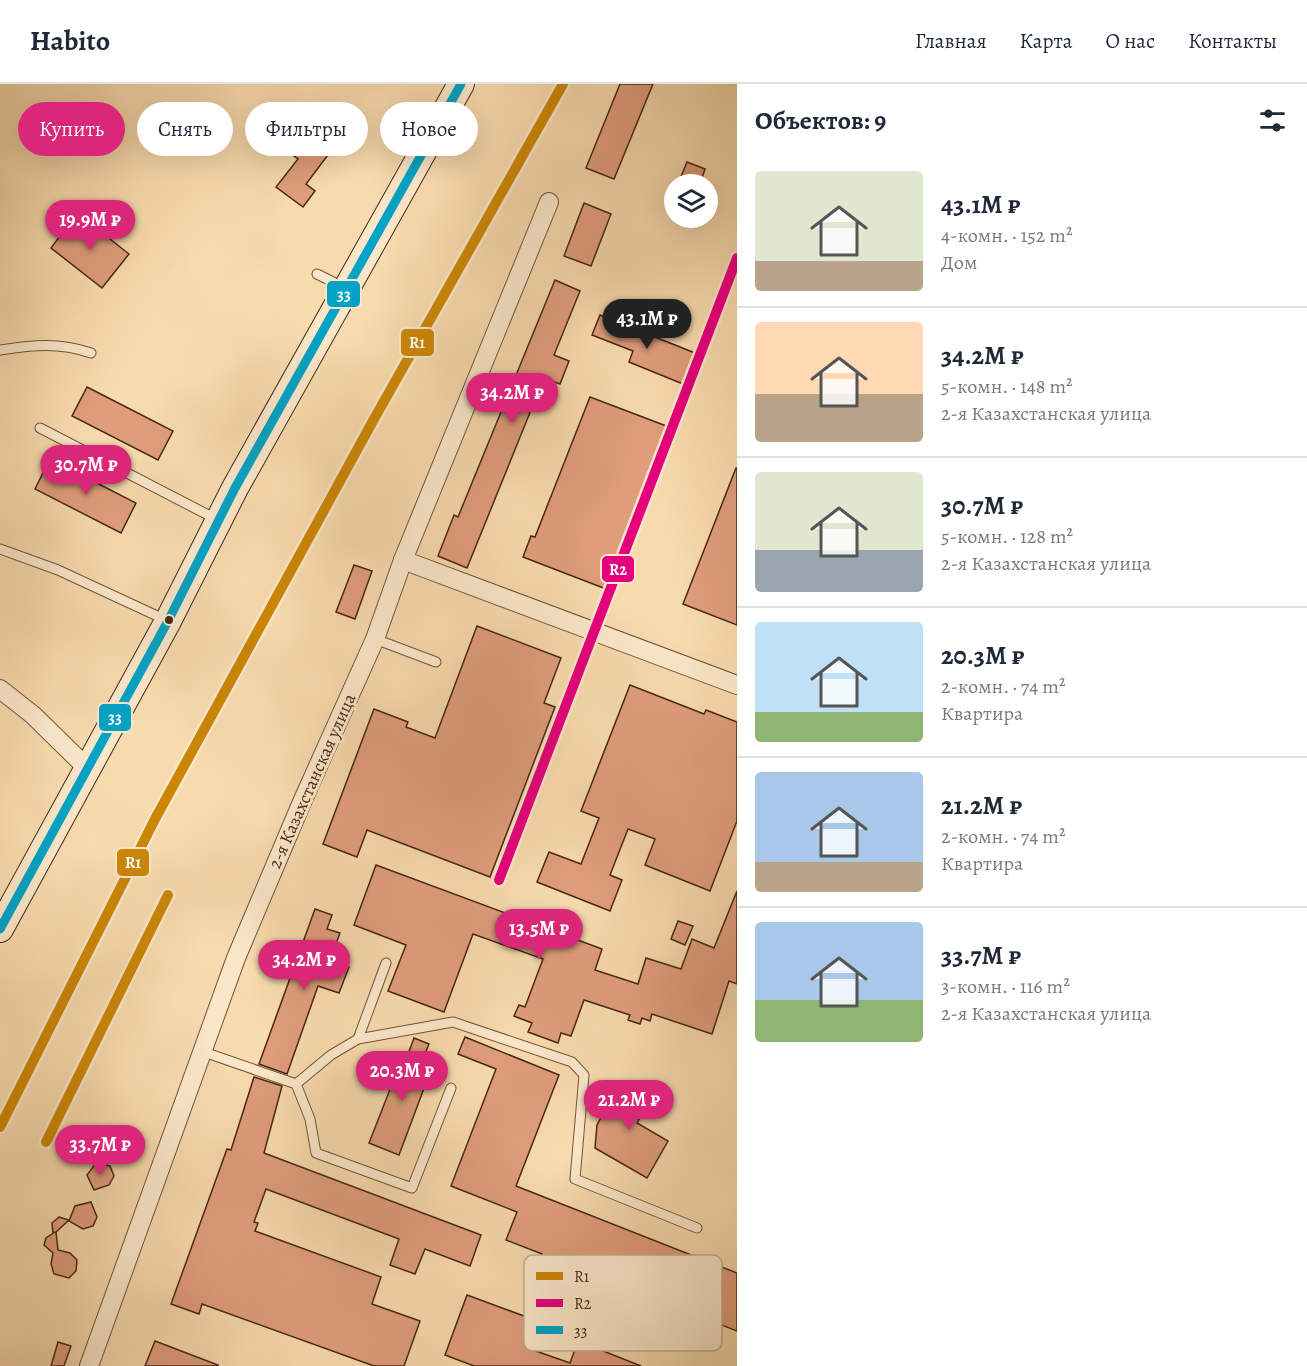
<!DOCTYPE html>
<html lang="ru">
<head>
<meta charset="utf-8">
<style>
  body { margin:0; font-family:Alegreya,serif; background:#f2f2f3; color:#1f2937; height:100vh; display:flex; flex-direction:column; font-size:22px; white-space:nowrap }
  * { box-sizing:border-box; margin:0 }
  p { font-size:20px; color:#747a83 }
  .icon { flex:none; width:33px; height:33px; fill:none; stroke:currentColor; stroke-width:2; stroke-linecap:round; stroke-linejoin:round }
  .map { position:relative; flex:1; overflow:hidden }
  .details { display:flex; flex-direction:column; background:#fff; width:570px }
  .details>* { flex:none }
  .hud { position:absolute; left:18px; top:18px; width:570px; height:54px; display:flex; gap:12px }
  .tools { position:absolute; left:664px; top:90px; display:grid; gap:12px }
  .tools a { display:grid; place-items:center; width:54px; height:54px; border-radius:50%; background:#fff; box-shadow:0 6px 24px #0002; font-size:30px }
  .price { position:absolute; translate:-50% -51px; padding:0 14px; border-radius:21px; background:#db2777; color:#fff; font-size:20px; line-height:39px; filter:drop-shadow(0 2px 3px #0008) }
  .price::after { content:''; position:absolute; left:50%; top:36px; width:18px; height:14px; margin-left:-9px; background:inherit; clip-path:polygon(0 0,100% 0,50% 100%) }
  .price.active { background:#222; color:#fff }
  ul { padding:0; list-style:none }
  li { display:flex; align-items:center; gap:18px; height:150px; padding:0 18px }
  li+li { border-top:2px solid #e0e1e3 }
  li span { display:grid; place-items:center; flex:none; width:168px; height:120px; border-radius:6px; color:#555 }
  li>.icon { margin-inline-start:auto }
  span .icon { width:72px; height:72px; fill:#fffc; stroke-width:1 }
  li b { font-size:26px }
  h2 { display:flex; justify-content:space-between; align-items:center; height:72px; padding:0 18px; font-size:26px }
  .pill { padding:0 21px; border-radius:27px; background:#fff; box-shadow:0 6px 24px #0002; font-size:21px; line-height:54px }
  .pill.active { background:#db2777; color:#fff }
  header { display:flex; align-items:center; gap:36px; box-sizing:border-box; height:84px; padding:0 30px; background:#fff; border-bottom:2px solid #e0e1e3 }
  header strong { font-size:28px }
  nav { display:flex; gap:33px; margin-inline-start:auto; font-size:21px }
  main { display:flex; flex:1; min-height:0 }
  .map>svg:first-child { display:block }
</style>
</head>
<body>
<header>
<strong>Habito</strong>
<nav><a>Главная</a><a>Карта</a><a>О нас</a><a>Контакты</a></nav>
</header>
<main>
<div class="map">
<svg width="737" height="1282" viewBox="0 0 737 1282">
  <rect width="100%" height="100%" fill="#f7daad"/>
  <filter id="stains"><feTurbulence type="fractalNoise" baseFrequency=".00333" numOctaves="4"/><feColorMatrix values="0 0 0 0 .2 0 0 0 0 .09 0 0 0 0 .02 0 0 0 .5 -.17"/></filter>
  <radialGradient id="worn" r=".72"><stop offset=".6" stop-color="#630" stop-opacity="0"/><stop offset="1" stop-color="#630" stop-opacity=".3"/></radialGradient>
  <g fill="#df9d7b" stroke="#482614" stroke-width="1.5">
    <path d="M620,0h33l-39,95 -28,-11z"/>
    <path d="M307,55l21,16 -22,29 9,7 -12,16 -27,-20 22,-28 -4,-3z"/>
    <path d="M687,78l18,7 -5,15h-22z"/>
    <path d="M584,119l27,11 -20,52 -27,-10z"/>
    <path d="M77,129l52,41 -27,34 -51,-40z"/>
    <path d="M555,196l25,11 -26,64 15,6 -9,23 -16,-6 -77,190 -29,-12 16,-41 4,2z"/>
    <path d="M600,231l95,38 -12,31 -54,-22 4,-11 -41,-16z"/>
    <path d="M87,303l86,44 -15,29 -86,-44z"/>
    <path d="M590,313l79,30 -63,162 -83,-32 8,-21 4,1z"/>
    <path d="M50,375l86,44 -15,30 -86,-44z"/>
    <path d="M736,384h1v157l-54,-21z"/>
    <path d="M354,481l18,6 -17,48 -19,-7z"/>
    <path d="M477,542l84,32 -17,45 11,4 -65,170 -123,-47 -10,27 -34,-13 51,-135 34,13 -2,5 29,11z"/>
    <path d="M630,601l74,29 2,-4 31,12v99l-27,70 -65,-26 10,-26 -27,-10 -18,46 12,5 -12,31 -73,-29 12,-30 32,12 18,-46 -18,-7z"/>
    <path d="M376,781l226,84 -7,21 43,14 8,-26 35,11 11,-30 22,9 23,-57v93l-8,-3 -17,53 -60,-20 -2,7 -8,-3 -2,6 -12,-4 2,-5 -46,-15 -13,36 -10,-3 -3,10 -30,-11 4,-9 -18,-7 5,-11 6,2 18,-48 -70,-25 -29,78 -56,-21 18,-46 -52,-20z"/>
    <path d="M315,825l17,6 -5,14 13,4 -10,27 19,7 -10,26 -21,-7 -31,88 -28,-10z"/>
    <path d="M678,837l15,5 -8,19 -14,-6z"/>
    <path d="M465,953l94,38 -43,111 221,87v58l-169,-66 -8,20 -26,-10 8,-21 -36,-14 11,-28 -66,-26 45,-117 -38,-15z"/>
    <path d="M414,954l15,6 -11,27 11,4 -30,80 -30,-12 31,-79 4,1z"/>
    <path d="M254,993l28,9 -18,67 217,82 -11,31 -45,-17 -10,25 -25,-9 9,-26 -133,-50 -12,33 4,1 -3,8 126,46 -9,27 48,17 -16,45h-30l-172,-62 -3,10 -28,-10 56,-155 4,1z"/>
    <path d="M620,998l9,6 2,-5 22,12 -16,28 31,18 -21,37 -52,-30 2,-23z"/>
    <path d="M96,1079l14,3 4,10 -5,9 -15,5 -7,-15z"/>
    <path d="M91,1118l6,15 -4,9 -10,3 -14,-8 6,-15z"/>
    <path d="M59,1133l10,3 -13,12 2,18 12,3 7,7 -1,11 -7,7 -15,-4 -3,-10 2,-11 -9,-8 2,-7 9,-6 -2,1 -1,-10z"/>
    <path d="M467,1211l76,28 -10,27 37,13 8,-22 63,25h-167l-29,-11z"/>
    <path d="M155,1257l63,24v1h-73z"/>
    <path d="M58,1258l13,4 -7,20h-13z"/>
  </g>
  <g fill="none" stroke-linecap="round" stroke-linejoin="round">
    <g stroke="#74533a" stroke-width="11">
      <g id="lane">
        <path d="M317,190l28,14"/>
        <path d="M0,266c33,-5 59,-8 91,3"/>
        <path d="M40,344l176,91"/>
        <path d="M0,465l58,21 108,50"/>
        <path d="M375,555l61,23"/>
        <path d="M358,955l28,-76"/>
        <path d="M204,968l92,32 14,35 6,34 96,35 39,-100"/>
        <path d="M296,1000l35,-29 27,-16 95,-17 119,40 12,13 -9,104 122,49"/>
      </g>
    </g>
    <g stroke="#74533a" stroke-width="20">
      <g id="street">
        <path d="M403,476l334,125"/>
        <path d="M0,605l33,26 55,54"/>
        <path d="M89,1282l147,-408 66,-156 73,-163 28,-79 146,-358"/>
      </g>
    </g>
    <g stroke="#482614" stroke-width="28">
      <path id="secondary" d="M0,845l168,-308 67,-133 226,-404"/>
    </g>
    <use href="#lane" stroke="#fae7ca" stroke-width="9"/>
    <use href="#street" stroke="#fae7ca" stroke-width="18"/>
    <use href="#secondary" stroke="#fae7ca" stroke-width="26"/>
    <g stroke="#fae7ca" stroke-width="14">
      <path id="bus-1" d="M0,845l168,-308 67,-133 226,-404"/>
    </g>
    <use href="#bus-1" stroke="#04a2c5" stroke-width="9"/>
    <g stroke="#fae7ca" stroke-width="15">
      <g id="rail-1">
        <path d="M0,1043l155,-308 219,-400 189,-335"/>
        <path d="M46,1058l122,-247"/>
      </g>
    </g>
    <g stroke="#fae7ca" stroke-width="15">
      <path id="rail-2" d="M499,796l238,-622"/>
    </g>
    <use href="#rail-1" stroke="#cb8605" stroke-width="10"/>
    <use href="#rail-2" stroke="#e5007d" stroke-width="10"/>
  </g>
  <circle fill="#482614" stroke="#fae7ca" stroke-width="2" cx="169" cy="536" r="5"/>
  <g text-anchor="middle" stroke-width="6" stroke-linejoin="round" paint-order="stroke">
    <g font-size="18" fill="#482614" stroke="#fae7ca">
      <text transform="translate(312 697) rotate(-66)" y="6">2-я Казахстанская улица</text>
    </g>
  </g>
  <rect x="524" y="1171" width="198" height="96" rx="9" fill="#fae7ca" stroke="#c5ad93" stroke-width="1.5"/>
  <rect x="536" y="1188" width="27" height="8" fill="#cb8605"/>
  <rect x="536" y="1215" width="27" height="8" fill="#e5007d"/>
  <rect x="536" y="1242" width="27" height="8" fill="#04a2c5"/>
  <g font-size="16" fill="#482614">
    <text x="574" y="1198">R1</text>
    <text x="574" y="1225">R2</text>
    <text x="574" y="1252">33</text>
  </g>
  <g stroke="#fae7ca" stroke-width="2">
    <rect x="326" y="196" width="35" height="28" rx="6" fill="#04a2c5"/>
    <rect x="400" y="244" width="35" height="29" rx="6" fill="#cb8605"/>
    <rect x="601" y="471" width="34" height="28" rx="6" fill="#e5007d"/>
    <rect x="98" y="619" width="34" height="29" rx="6" fill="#04a2c5"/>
    <rect x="116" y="764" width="34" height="29" rx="6" fill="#cb8605"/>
  </g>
  <g font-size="16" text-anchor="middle" font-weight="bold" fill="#fff">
    <text x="344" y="216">33</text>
    <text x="417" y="264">R1</text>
    <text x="618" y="491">R2</text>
    <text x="115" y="639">33</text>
    <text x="133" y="784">R1</text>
  </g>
  <rect width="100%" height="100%" filter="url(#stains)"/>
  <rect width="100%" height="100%" fill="url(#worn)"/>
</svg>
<div class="tools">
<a><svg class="icon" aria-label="layers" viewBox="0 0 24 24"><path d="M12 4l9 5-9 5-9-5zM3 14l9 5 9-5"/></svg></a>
</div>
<b class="price" style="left:90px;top:167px">19.9M ₽</b>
<b class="price active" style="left:647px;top:266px">43.1M ₽</b>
<b class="price" style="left:512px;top:340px">34.2M ₽</b>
<b class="price" style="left:86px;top:412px">30.7M ₽</b>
<b class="price" style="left:539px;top:876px">13.5M ₽</b>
<b class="price" style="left:304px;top:907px">34.2M ₽</b>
<b class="price" style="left:402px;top:1018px">20.3M ₽</b>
<b class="price" style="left:629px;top:1047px">21.2M ₽</b>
<b class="price" style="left:100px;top:1092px">33.7M ₽</b>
<div class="hud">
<a class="pill active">Купить</a>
<a class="pill">Снять</a>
<a class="pill">Фильтры</a>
<a class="pill">Новое</a>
</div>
</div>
<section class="details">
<h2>Объектов: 9<svg class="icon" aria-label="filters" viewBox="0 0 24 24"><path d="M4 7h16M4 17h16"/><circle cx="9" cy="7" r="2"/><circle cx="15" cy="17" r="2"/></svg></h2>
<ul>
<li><span style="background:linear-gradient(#dfe7d0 75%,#b9a48a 0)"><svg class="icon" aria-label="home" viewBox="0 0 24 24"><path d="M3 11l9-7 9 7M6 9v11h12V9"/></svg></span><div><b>43.1M ₽</b><p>4-комн. · 152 m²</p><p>Дом</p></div></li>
<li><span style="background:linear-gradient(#ffd9b3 60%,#b9a48a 0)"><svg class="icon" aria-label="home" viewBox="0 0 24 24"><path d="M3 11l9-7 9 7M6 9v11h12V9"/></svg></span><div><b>34.2M ₽</b><p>5-комн. · 148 m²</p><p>2-я Казахстанская улица</p></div></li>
<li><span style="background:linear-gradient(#dfe7d0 65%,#9aa5b1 0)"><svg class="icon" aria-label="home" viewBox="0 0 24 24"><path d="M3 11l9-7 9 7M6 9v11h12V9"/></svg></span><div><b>30.7M ₽</b><p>5-комн. · 128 m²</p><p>2-я Казахстанская улица</p></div></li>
<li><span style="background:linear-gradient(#bfe0f5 75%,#8fb573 0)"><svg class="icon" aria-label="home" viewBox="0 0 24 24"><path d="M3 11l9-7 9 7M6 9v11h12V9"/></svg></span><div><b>20.3M ₽</b><p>2-комн. · 74 m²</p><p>Квартира</p></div></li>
<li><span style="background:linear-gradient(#a9c7e8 75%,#b9a48a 0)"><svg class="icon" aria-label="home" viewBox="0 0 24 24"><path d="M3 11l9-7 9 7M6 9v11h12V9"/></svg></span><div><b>21.2M ₽</b><p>2-комн. · 74 m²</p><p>Квартира</p></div></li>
<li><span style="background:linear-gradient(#a9c7e8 65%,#8fb573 0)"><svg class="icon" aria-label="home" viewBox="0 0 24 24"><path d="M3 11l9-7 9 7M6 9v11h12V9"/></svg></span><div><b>33.7M ₽</b><p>3-комн. · 116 m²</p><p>2-я Казахстанская улица</p></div></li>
</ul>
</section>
</main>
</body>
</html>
